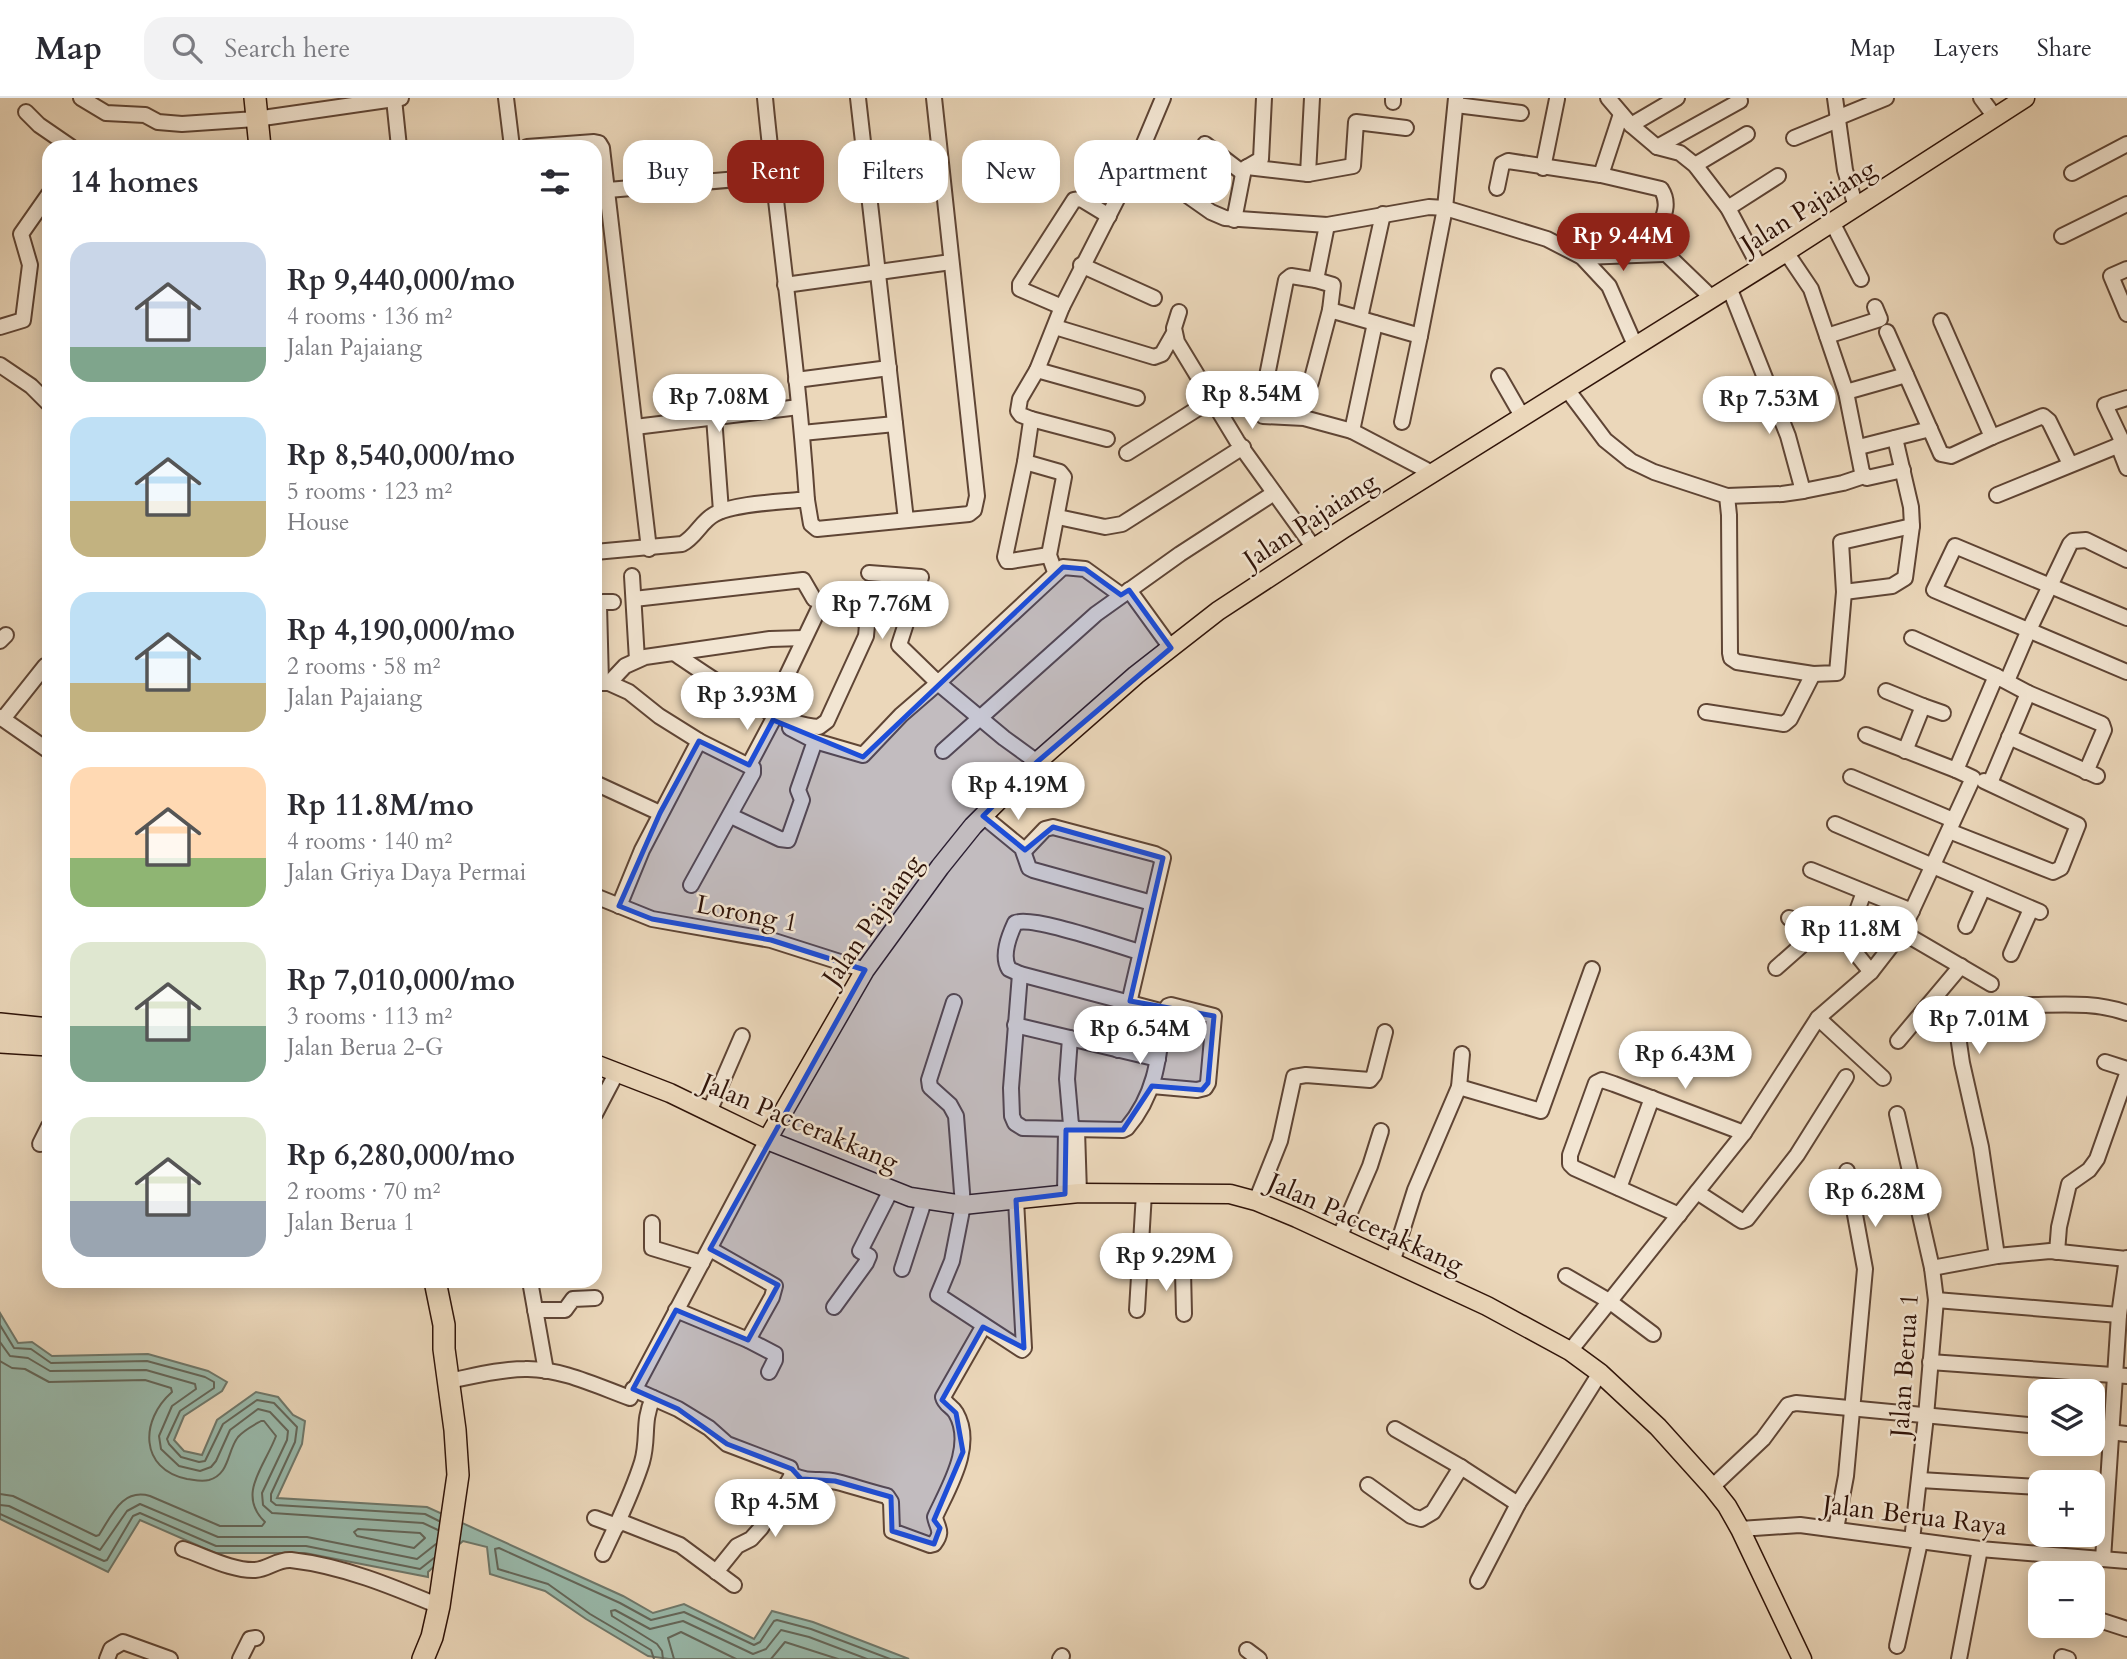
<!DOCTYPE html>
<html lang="en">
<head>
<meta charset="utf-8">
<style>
  body { margin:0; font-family:Cardo,serif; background:#f2f2f3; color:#2b2b33; height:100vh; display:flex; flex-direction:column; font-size:26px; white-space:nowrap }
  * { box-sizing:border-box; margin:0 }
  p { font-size:23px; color:#7c7c81 }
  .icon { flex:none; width:38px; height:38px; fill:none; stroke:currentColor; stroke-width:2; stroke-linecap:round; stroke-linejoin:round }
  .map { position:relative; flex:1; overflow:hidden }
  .sheet { position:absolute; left:42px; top:42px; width:560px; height:1148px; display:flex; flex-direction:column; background:#fff; border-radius:21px; box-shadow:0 4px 18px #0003 }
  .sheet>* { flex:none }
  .guide { position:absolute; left:623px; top:42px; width:665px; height:63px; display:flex; gap:14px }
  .buttons { position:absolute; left:2028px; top:1281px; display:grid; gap:14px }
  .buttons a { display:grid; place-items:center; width:77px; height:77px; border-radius:14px; background:#fff; box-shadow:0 4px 18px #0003; font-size:35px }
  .price { position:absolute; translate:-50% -60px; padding:0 16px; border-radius:24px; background:#fff; color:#222; font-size:23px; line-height:46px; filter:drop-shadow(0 2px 4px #0008) }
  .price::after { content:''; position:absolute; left:50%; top:42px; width:21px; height:16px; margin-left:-10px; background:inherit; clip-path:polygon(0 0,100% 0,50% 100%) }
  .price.current { background:#8f2418; color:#fff }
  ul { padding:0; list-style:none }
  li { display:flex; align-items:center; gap:21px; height:175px; padding:0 28px }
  li span { display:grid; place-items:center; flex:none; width:196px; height:140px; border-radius:21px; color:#555 }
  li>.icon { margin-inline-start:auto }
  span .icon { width:84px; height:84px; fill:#fffc; stroke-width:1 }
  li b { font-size:30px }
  h2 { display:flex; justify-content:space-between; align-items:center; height:84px; padding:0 28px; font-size:30px }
  .pill { padding:0 24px; border-radius:21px; background:#fff; box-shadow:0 4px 18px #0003; font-size:24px; line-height:63px }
  .pill.current { background:#8f2418; color:#fff }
  header { display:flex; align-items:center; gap:42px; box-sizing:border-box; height:98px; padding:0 35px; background:#fff; border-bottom:2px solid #e1e1e2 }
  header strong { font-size:33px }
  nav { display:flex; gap:38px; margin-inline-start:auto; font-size:24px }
  .search { width:490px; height:63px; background:#f2f2f3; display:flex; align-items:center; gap:18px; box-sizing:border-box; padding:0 24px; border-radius:21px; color:#7c7c81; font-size:26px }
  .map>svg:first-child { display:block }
</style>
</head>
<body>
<header>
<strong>Map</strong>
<div class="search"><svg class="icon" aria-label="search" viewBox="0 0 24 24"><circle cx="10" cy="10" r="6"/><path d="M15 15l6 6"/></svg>Search here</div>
<nav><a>Map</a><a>Layers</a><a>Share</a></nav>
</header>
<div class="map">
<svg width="2127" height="1561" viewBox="0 0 2127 1561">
  <rect width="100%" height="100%" fill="#ebd7ba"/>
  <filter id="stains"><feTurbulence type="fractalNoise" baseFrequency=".00286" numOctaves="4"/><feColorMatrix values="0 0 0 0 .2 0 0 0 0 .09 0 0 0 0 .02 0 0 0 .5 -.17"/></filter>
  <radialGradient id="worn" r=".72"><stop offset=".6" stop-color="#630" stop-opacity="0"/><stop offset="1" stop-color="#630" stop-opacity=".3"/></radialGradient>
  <path fill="#99baac" stroke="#6f786b" stroke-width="2" d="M0,1215l18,30 14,-1 20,14 96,-2 60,17 19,11 -5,9 -38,25 -10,24 10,11 18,4 15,-35 39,-28 22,5 15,18 12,6 -3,23 -25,54 150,9 196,89 30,17 31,-9 70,35 18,-28 41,11 96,37h-240l-21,-3 -62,-37 -41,-28 -55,-17 -3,-27 -24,-6 -35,31v5l-123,-24h-90l-75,-33 -32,52 -108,-53z"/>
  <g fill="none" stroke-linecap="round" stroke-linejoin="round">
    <g stroke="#64675a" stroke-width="2">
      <path d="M0,1227l14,23 17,1 20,14 96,-2 58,16 9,5v6l-34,23 -13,28 2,5 12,13 18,5 6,-1 18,-37 34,-24 17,3 23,24 -2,15 -24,52v7l5,4 149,9 14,7"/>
      <path d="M0,1244l10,14 18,2 22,13 96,-1 49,14 1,5 -24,17 -13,30 2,13 18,17 21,5 11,-4 5,-6 14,-31 28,-21 12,3 18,19 -1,9 -25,53 1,12 9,8 151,10 15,7"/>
      <path d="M0,1263l12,7 13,1 24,13 96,-2 26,8 1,4c-32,28 -33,77 15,87 8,1 14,3 22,1 21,-6 18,-29 29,-43 6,-7 16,-12 23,-16h3l12,15c-11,30 -40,58 -11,86l-3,4h-42l-70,-30c-28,-8 -38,19 -51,39l-3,1 -83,-40 -13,-2"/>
      <path d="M0,1407l9,1 91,44 27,-39 13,-7 78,33h89l110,22 19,-15"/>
      <path d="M0,1416l104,47 3,-1 26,-44 7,-3 76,33h90l114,23 14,-11"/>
      <path d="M358,1431l62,4 5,5 -11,10 -57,-12 -3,-4z"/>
      <path d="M654,1561l-3,-9 -61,-36 -42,-30 -50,-15 -3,-20 4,-1 121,55 31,17 33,-8 70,33 6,-3 14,-21 3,-1 34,9 79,30"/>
      <path d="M663,1561l-1,-8 -5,-7 -45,-28 -1,-5 4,-1 35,19 33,-8 70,33 13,-5 15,-19 28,7 58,22"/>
      <path d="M674,1561l-6,-21 13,-6 55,27"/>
      <path d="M771,1561l14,-17 53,17"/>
    </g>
    <g stroke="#5f4535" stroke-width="18">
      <g id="minor">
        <path d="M81,0l25,15 39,2 13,7 24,2 74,-5 145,-21"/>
        <path d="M506,0l6,49"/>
        <path d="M765,0c13,134 33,267 42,402"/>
        <path d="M858,0l48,422"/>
        <path d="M1608,0l23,27 26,22 23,6 15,12 33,43 32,60"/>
        <path d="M1835,0l10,72 11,37"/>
        <path d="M1981,0l14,19"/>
        <path d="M394,1l5,48"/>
        <path d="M1393,4v-4"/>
        <path d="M1456,7l65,8"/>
        <path d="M26,14l13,13 32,22"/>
        <path d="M1837,20l49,-20"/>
        <path d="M1631,27l46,-27"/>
        <path d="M1794,40l44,-18"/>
        <path d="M1205,46l38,29"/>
        <path d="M527,49l67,-5 5,1 3,5 47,401"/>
        <path d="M1657,49l83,-46"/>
        <path d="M1137,62l74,52 14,6 102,7 102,-18 16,1 40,12 62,19 35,18 27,29 26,59"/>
        <path d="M1695,67l52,-31"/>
        <path d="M1247,69l61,7 4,-76"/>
        <path d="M1543,70l14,-69"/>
        <path d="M2072,75l55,-29"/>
        <path d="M1308,76l45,-8 3,-44 50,6"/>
        <path d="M1601,77l20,-61"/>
        <path d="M1497,90l5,-24 6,-3 93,14 60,14c13,20 -5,36 -5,55l56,54"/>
        <path d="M608,92l166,-14"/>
        <path d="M1728,110l50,-32"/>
        <path d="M1234,122l10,-51 17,-10 3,-61"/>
        <path d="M1832,124l29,57"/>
        <path d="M2062,138l65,-32"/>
        <path d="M1786,154l25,37 35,103 16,80 5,6 36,-8"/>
        <path d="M1582,159l81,-3"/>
        <path d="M1081,167l73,33"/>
        <path d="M2127,171l-16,7 16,38"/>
        <path d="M1316,182l17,5 -3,25"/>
        <path d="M785,187l166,-23"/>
        <path d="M1729,189l59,149 15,55 40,-8 21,-7"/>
        <path d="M1062,209l-42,-18v-5l54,-84 7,-1 28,17"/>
        <path d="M1179,214l-5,16 3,14 60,99 77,107"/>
        <path d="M1360,220l23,-104"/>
        <path d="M1941,223l51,116"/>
        <path d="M1375,225l-23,108 80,42"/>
        <path d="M0,229l23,-7 7,-55 -9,-31 28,-40"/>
        <path d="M1055,229l99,30 8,-3 12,-21"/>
        <path d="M1887,234l54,122 10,2 41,-19 51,-21 6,5 21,43"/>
        <path d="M1420,238l25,-128 11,-110"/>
        <path d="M1827,238l53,-17 -5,-12"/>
        <path d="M0,267l31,21 18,18"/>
        <path d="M1037,272l100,28"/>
        <path d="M1499,278l23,40"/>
        <path d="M796,282l93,-12"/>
        <path d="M1265,288l21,-106 5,-4 25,4 11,-55"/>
        <path d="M1566,290l39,52 26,21 23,11 73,24 2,19 1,138 1,5 6,4 76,12 24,-1 7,-81 -3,-50 71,-16"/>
        <path d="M1846,294l60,-17"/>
        <path d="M1263,318l41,2 48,13"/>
        <path d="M714,319l7,94"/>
        <path d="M1031,321l76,20"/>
        <path d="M635,329l164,-20"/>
        <path d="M802,335l93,-9"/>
        <path d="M2123,345l-18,-38 22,-7"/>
        <path d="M2118,347l9,23"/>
        <path d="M1859,349l71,-18"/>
        <path d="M1127,355l105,-66 20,-2 49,5 6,-1 4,-7 19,-72 90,26 -18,86"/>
        <path d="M1025,364l-20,95 2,4h4l38,-6"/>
        <path d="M1997,397l130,-53"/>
        <path d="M1727,398l55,-2 21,-3"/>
        <path d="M1058,419l47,10 17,-3 121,-77"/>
        <path d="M595,454l87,-8c14,-7 19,-23 33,-30 17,-10 62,-12 83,-14h9l4,24 6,5 152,-15 5,-4 3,-14 -43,-398"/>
        <path d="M1055,474l-6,-17 15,-78 -4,-5 -35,-10 6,-41v-2l-10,-4 -3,-4 2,-12 17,-29 25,-63 75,-147 26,-62"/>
        <path d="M869,475l52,4 -22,68 39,38 125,-116 22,2 36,26"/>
        <path d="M632,478l5,84"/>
        <path d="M1129,492l42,58"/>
        <path d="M1844,494l48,-6 13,-8 7,-52 -1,-19 -16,-69"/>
        <path d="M634,501l169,-19 11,19 42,12 11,14 -1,11 -39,85 -8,6c-41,-1 -111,-51 -145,-74"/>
        <path d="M2127,520l-172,-72 -21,44 193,82"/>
        <path d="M1912,540l84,38"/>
        <path d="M0,543l6,-6"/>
        <path d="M2007,583l21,-49 42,-88 3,-3 13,-1 41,20"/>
        <path d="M595,585h14l20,9 30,24 40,25 54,27v5l-62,112"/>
        <path d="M601,585l-2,-78 4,-3h10"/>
        <path d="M609,585l16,-17 20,-9 125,-18 34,-1"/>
        <path d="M1886,593l37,15 -18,45"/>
        <path d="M2028,595l74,31 2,6 -18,42"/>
        <path d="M1923,608l20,7"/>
        <path d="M770,613l52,-109"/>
        <path d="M1706,614l78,12 6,-5 23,-45"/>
        <path d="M0,619l49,34"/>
        <path d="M3,621l42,-53"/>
        <path d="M790,630l25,13 48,14 38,-40 37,-32 66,55 33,24"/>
        <path d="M1866,637l90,35"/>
        <path d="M2009,639l88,39"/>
        <path d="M943,653l153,-137 84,-60 94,-61"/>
        <path d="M749,667l27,-51"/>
        <path d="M1851,679l102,43"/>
        <path d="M595,685l65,30"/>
        <path d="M731,718l49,23 8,1 14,-40 -4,-10 17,-49"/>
        <path d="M983,718l39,32 7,20 4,2 119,33"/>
        <path d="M1835,726l205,88"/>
        <path d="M1949,733l104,41 8,-4 17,-43 -94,-44"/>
        <path d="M1024,753l21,-22 8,-2 102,27 8,4 -45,192"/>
        <path d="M1811,772l101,41"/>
        <path d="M595,798l57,23 119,21 94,30"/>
        <path d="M619,808l23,-56 57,-109"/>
        <path d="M1789,820l47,16 10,7 25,31"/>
        <path d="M1966,828l17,-38"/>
        <path d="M1902,834l89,52"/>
        <path d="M1846,843l18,-49"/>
        <path d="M1140,854c-22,-6 -108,-37 -125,-29 -6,13 -14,33 -6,46l11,5 144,38 4,-6 3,-1 43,11 -6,67 -3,5 -8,2 -45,-4"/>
        <path d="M2011,856l20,-45"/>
        <path d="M1776,870l43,-38"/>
        <path d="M1020,876l-9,114 1,28 3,7 8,5 100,2 4,-2c30,-35 32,-73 37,-116"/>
        <path d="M954,904l-25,78 1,7 20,18 6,11 7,89 -11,56 -14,34 84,55 2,-2 -8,-148"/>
        <path d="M2024,907c35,0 70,-4 103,8"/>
        <path d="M1818,920l65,60"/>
        <path d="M1015,927l143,34"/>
        <path d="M1957,931l5,34 19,84 16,109"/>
        <path d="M1070,940l-3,41 4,46"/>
        <path d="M1898,943l63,-75"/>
        <path d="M2105,964l22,7"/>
        <path d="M1459,989l3,-33"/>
        <path d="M709,1014l33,-76"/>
        <path d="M595,1016l22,-42"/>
        <path d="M1897,1016l35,154 4,32 -10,116 -14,124"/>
        <path d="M40,1046l9,-18"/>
        <path d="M1619,1090l33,-90"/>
        <path d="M1697,1094l40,26 5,3 5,-2 50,-64 49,-78"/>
        <path d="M1065,1096l1,-64 5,-5 6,5 2,63"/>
        <path d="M1256,1103l24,-60 14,-64 12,-2 64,5 4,-5 11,-43"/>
        <path d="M1679,1117l-105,-47 -4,-4v-9l26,-72 6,-3 12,4 130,49"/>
        <path d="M652,1125v25l50,15"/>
        <path d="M1339,1140l31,-72 11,-35"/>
        <path d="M710,1151l65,37 -3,11 -24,43"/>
        <path d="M2057,1154l2,-25 10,-43 20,-14 8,-11 30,-85"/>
        <path d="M1392,1165l23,-73 44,-103 82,24 51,-142"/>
        <path d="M1932,1170l65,-12 53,-5 77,8"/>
        <path d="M902,1171l22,-68"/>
        <path d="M1139,1171l44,2 1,43"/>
        <path d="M1566,1178l43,25 44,33"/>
        <path d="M530,1183l16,90"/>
        <path d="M1936,1202l183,15"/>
        <path d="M834,1209l32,-44 3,-7 -9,-5 31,-61"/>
        <path d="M535,1212h30l8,-11 22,-1"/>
        <path d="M676,1212l72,30 27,14v6l-6,12"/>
        <path d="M1137,1212l7,-117"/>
        <path d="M1570,1253l174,-218 74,-115 53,-46 31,-40 71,-154 -17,-8 40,-94 32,17 -38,90"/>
        <path d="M1930,1264l197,14"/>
        <path d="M449,1283c25,-5 51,-12 76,-12 35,-1 72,17 105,29l137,-258"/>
        <path d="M633,1291l45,20 31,19 18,16 63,24 2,7c20,9 26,2 45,7 16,4 33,10 50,14l4,6 1,29 38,14 4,-1c10,-13 3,-16 1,-27 13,-29 40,-71 21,-104 -4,-7 -11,-8 -13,-16l40,-70"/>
        <path d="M1395,1331l66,38 57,37"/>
        <path d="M2093,1332l34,4"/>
        <path d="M1920,1382l120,7"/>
        <path d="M1368,1387l43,31 10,3 12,-7 28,-45"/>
        <path d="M1712,1389l51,-48 25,-34 8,-2 244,23"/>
        <path d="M2093,1392l14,1"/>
        <path d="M595,1420l22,8"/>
        <path d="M619,1423l61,24 54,40"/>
        <path d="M1740,1431l60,-4 180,24 147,12"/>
        <path d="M1836,1431l10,-53 19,-207 -18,-98"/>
        <path d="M183,1451c22,7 49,22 72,21 14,-1 22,-11 36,-10 52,6 100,26 148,46"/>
        <path d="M603,1456c14,-30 29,-60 39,-92 7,-24 0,-40 11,-64"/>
        <path d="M2103,1461l16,-244 8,-57"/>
        <path d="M716,1474l21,-26 14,-7 10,-11 31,-53"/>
        <path d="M1478,1483l40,-77 82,-131"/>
        <path d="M2093,1520l34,11"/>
        <path d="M1897,1548l23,-104"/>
        <path d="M1247,1552l12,9"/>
        <path d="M2062,1559l6,2"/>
        <path d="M107,1561l4,-10 12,-7 47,17"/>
        <path d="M240,1561l10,-20 6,-1"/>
        <path d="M1060,1561l2,-3"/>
        <path d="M1959,1561l21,-110"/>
      </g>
    </g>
    <g stroke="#301409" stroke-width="21">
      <g id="major">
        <path d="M595,966l75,29 97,47 143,57 53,8 116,-12 151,1 26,7 41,17 190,88 83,45 30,22 58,54 54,60 15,19 13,23 62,130"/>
        <path d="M767,1042l98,-170 75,-103 33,-41 64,-64 99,-87 82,-64 125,-82 443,-277 239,-154"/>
      </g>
    </g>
    <g stroke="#301409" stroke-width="24">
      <g id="highway">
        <path d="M255,0l5,49"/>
        <path d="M0,926l49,5"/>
        <path d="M0,944l49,3"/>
        <path d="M423,1561l9,-22 7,-31 19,-131 -3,-45 -11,-81v-24l-9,-44"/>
      </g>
    </g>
    <use href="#minor" stroke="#f2e5d2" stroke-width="14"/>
    <use href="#major" stroke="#ebd7ba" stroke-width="18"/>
    <use href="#highway" stroke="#ebd7ba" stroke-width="21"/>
  </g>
  <path fill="#1d4ed8" fill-opacity="0.2" stroke="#1d4ed8" stroke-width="5" stroke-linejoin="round" d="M1063,469l22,2 36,26 8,-5 42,58 -134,114 -54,54 42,34 28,-23 110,31 -33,143 84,15 -6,67 -6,7 -50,-4 -29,44h-57l-1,64 -49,6 8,148 -41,-21 -41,73 14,13 7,39 -29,68 6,8 -6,16 -42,-13 -1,-34 -56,-16 -34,-2 -9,-10 -65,-25 -49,-35 -45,-20 43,-79 72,30 30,-55 -68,-36 155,-279 -94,-30 -119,-21 -33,-13 41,-93 39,-72 50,24 24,-45 90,37z"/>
  <g text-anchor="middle" stroke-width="5" stroke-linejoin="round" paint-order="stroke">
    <g font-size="26" fill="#301409" stroke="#f2e5d2">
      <text transform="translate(1808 108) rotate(-32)" y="9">Jalan Pajaiang</text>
      <text transform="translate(1310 422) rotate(-33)" y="9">Jalan Pajaiang</text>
      <text transform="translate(747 815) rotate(11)" y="9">Lorong 1</text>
      <text transform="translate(872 822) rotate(-55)" y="9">Jalan Pajaiang</text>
      <text transform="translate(800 1024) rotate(23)" y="9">Jalan Paccerakkang</text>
      <text transform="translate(1366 1125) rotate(24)" y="9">Jalan Paccerakkang</text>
      <text transform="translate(1904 1267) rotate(-86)" y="9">Jalan Berua 1</text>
      <text transform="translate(1915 1417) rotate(7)" y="9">Jalan Berua Raya</text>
    </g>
  </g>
  <rect width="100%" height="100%" filter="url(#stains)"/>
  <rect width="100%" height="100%" fill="url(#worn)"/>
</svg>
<div class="buttons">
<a><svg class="icon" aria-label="layers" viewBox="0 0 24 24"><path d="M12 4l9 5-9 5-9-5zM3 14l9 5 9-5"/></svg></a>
<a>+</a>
<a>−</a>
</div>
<b class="price current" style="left:1623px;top:175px">Rp 9.44M</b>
<b class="price" style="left:1252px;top:333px">Rp 8.54M</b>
<b class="price" style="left:719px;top:336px">Rp 7.08M</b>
<b class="price" style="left:1769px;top:338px">Rp 7.53M</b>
<b class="price" style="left:882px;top:543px">Rp 7.76M</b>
<b class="price" style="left:747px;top:634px">Rp 3.93M</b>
<b class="price" style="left:1018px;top:724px">Rp 4.19M</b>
<b class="price" style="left:1851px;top:868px">Rp 11.8M</b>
<b class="price" style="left:1979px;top:958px">Rp 7.01M</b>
<b class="price" style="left:1140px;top:968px">Rp 6.54M</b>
<b class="price" style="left:1685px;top:993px">Rp 6.43M</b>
<b class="price" style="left:1875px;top:1131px">Rp 6.28M</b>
<b class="price" style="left:1166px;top:1195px">Rp 9.29M</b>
<b class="price" style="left:775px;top:1441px">Rp 4.5M</b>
<div class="guide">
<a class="pill">Buy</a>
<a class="pill current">Rent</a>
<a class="pill">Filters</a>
<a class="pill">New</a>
<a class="pill">Apartment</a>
</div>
<section class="sheet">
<h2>14 homes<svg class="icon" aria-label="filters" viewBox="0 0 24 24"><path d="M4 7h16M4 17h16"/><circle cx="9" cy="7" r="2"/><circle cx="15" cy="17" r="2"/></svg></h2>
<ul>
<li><span style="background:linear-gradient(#c9d6e8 75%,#7fa58c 0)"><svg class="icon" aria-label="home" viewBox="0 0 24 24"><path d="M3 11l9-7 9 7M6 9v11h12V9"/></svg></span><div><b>Rp 9,440,000/mo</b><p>4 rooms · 136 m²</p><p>Jalan Pajaiang</p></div></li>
<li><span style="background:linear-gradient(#bfe0f5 60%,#c2b280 0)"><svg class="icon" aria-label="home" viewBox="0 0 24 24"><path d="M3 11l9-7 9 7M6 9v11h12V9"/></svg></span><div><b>Rp 8,540,000/mo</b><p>5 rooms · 123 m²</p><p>House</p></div></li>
<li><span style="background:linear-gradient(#bfe0f5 65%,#c2b280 0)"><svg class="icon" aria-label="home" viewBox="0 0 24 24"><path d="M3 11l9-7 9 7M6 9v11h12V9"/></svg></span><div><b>Rp 4,190,000/mo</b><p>2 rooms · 58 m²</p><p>Jalan Pajaiang</p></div></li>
<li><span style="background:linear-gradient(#ffd9b3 65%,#8fb573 0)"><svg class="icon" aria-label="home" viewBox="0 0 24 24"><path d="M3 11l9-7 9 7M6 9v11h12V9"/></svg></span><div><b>Rp 11.8M/mo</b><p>4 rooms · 140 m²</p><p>Jalan Griya Daya Permai</p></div></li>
<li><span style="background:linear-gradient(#dfe7d0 60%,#7fa58c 0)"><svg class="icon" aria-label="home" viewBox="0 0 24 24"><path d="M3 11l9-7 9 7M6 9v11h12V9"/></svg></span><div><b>Rp 7,010,000/mo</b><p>3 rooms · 113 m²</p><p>Jalan Berua 2-G</p></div></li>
<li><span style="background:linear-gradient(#dfe7d0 60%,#9aa5b1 0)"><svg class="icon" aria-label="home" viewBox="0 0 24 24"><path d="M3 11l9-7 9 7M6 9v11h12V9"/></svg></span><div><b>Rp 6,280,000/mo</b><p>2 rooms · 70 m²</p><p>Jalan Berua 1</p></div></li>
</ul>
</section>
</div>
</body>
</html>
